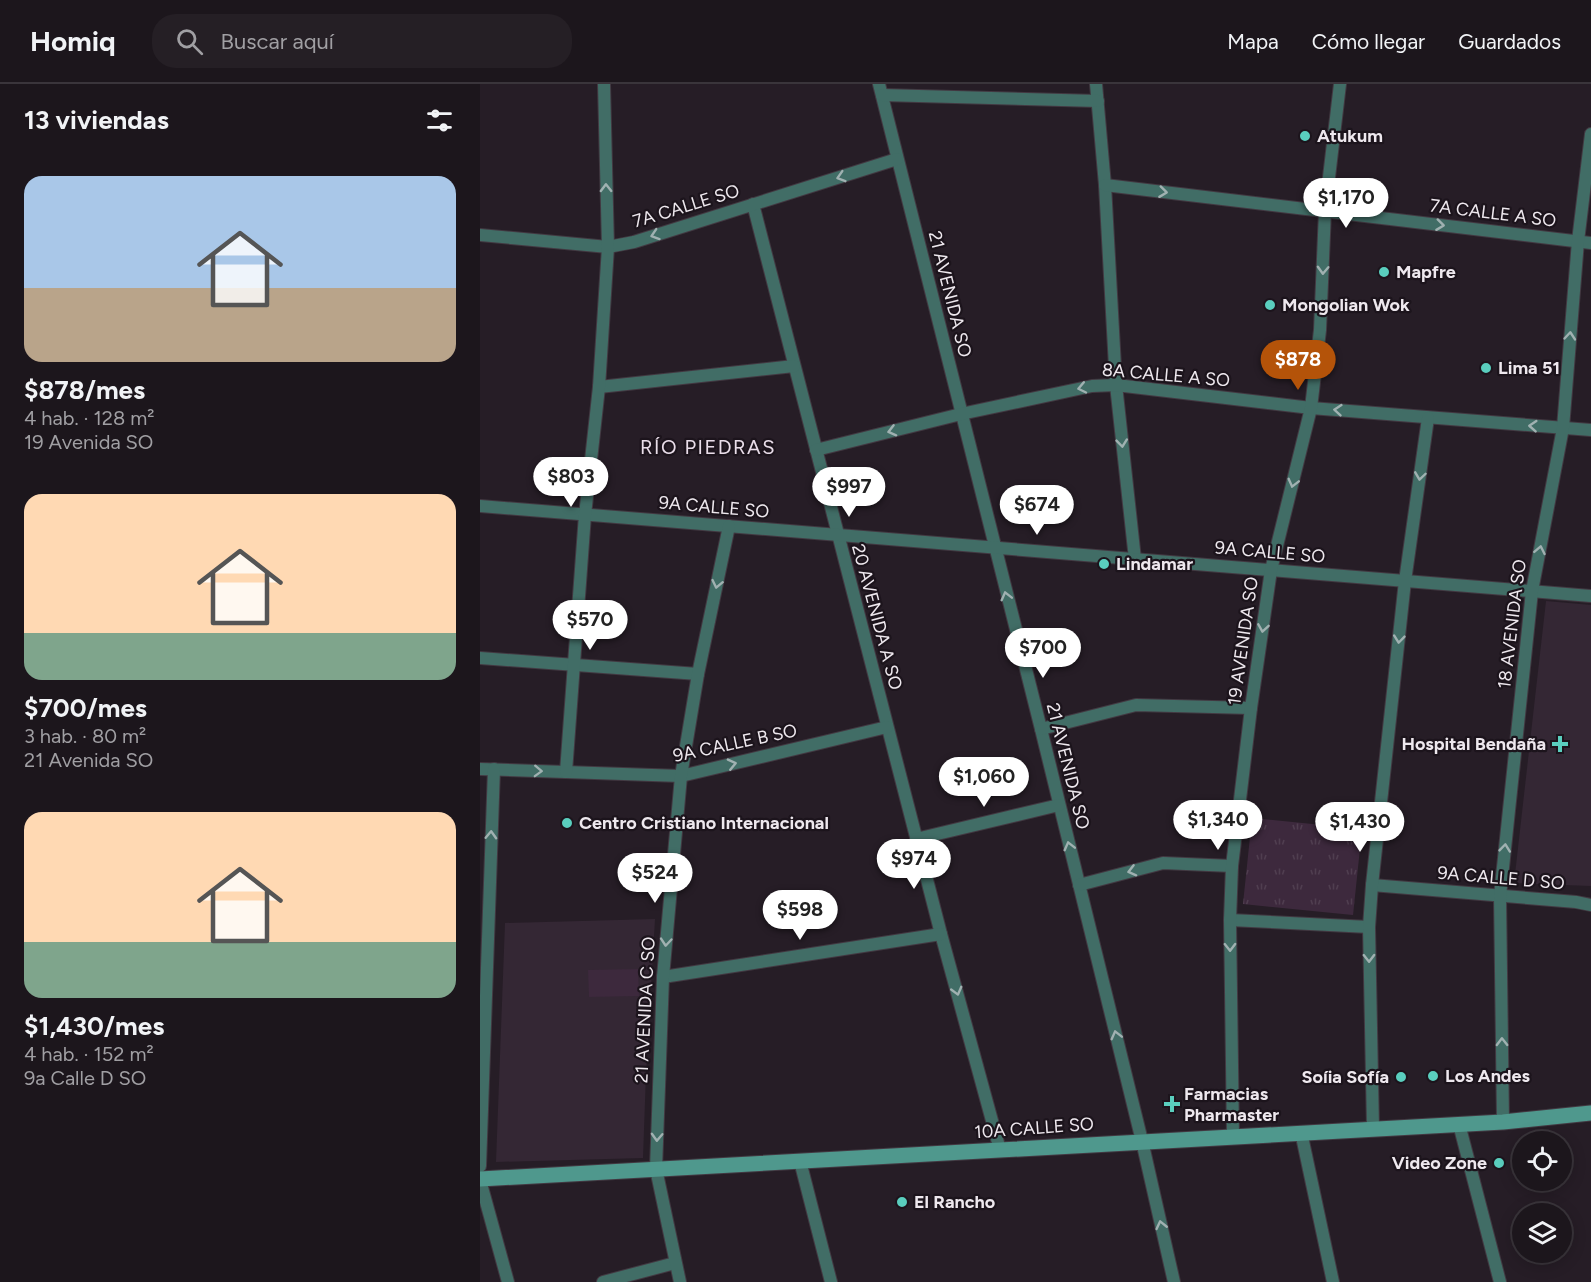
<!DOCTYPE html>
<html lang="es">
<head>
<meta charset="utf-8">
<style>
  body { margin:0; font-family:Figtree,sans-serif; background:#251f25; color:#f1f3f6; height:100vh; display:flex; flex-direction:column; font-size:22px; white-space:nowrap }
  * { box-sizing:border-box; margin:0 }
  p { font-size:20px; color:#a09fa3 }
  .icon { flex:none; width:33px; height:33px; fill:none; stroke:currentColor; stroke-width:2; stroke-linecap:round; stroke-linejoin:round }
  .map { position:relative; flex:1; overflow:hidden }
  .panel { display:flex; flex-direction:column; background:#1c161c; width:480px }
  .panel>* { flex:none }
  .tools { position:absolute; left:1032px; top:1047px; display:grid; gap:12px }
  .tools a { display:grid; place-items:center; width:60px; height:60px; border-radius:50%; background:#1c161c; box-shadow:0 3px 15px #0003,0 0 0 2px #3a353b; font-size:30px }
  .price { position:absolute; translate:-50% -51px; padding:0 14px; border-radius:21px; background:#fff; color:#222; font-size:20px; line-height:39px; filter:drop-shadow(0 2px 3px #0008) }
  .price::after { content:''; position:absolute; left:50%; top:36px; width:18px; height:14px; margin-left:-9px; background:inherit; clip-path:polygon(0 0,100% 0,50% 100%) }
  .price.selected { background:#b45309; color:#fff }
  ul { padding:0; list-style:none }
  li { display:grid; align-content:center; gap:12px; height:318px; padding:0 24px }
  li span { display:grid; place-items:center; height:186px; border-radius:18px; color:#555 }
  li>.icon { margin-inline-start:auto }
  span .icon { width:108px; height:108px; fill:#fffc; stroke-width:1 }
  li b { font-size:26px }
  h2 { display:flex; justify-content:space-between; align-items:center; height:72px; padding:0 24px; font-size:26px }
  header { display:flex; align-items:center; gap:36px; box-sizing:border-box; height:84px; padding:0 30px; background:#1c161c; border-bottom:2px solid #3a353b }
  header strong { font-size:28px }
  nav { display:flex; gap:33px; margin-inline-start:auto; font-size:21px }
  .search { width:420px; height:54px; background:#251f25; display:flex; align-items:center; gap:15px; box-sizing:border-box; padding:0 21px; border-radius:24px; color:#a09fa3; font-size:22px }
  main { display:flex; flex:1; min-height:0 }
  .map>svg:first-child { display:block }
</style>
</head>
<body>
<header>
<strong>Homiq</strong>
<div class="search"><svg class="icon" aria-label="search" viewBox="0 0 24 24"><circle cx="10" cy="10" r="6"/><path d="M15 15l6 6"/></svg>Buscar aquí</div>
<nav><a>Mapa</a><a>Cómo llegar</a><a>Guardados</a></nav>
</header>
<main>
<section class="panel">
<h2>13 viviendas<svg class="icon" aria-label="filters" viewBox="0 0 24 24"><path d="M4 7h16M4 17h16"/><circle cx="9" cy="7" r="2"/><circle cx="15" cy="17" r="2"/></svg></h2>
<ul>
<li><span style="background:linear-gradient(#a9c7e8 60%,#b9a48a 0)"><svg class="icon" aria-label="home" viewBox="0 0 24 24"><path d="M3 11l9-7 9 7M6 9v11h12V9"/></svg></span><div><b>$878/mes</b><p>4 hab. · 128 m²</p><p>19 Avenida SO</p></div></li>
<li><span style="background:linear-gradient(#ffd9b3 75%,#7fa58c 0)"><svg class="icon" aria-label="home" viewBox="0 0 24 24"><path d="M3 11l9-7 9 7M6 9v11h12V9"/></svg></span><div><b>$700/mes</b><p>3 hab. · 80 m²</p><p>21 Avenida SO</p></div></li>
<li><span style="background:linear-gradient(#ffd9b3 70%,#7fa58c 0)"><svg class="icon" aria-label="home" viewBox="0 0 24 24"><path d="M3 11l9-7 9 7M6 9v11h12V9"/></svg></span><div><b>$1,430/mes</b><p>4 hab. · 152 m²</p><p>9a Calle D SO</p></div></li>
</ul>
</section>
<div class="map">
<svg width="1111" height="1198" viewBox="0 0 1111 1198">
  <defs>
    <pattern id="park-tufts" width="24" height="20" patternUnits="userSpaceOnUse" patternTransform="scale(1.5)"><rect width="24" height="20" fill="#3d293d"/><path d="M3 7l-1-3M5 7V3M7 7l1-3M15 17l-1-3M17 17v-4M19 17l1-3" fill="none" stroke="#503e50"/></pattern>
  </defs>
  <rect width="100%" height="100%" fill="#261d26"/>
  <g fill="#342734">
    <path d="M1066,517l45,4v281l-77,-3z"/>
    <path d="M175,835l-9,154 -3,85 -147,4 9,-239z"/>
  </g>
  <path fill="#3d293d" d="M158,885l1,27 -50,1 -1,-27z"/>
  <path fill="url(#park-tufts)" d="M772,734l110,11 -9,86 -110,-11z"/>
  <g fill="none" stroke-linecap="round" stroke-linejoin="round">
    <g stroke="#423942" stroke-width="14">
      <g id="street">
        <path d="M399,0l162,645 101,412 32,141"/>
        <path d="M616,0l9,101 11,200 19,174"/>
        <path d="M402,11l216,6"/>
        <path d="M625,101l486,58"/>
        <path d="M273,120l188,730 59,216"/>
        <path d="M0,151l128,12 26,-5 263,-83"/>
        <path d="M119,303l195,-21"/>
        <path d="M336,366l145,-36 131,-28 24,-1 195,23 280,22"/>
        <path d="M0,422l1111,90"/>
        <path d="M0,574l218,16"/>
        <path d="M561,645l95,-24 115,3"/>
        <path d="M0,685l201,7 206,-49"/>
        <path d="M86,688l19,-257 14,-128 9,-140 -4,-163"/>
        <path d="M436,755l143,-34"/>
        <path d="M599,801l84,-22 69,3"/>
        <path d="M892,801l204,17 15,3"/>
        <path d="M750,836l139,7"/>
        <path d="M183,893l278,-43"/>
        <path d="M1023,1038l-3,-226 32,-305 31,-163 15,-187 13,-107"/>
        <path d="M979,1040l41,158"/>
        <path d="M893,1044l-4,-201 3,-42 33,-304 23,-163"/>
        <path d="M821,1048l32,150"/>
        <path d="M753,1052l-3,-216 2,-54 19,-158 20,-138 40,-162 9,-78 5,-119 15,-127"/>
        <path d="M320,1077l31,121"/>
        <path d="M0,1082l14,-397"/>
        <path d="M0,1096l28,102"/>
        <path d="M123,1198l72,-19"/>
        <path d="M200,1198l-24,-113 7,-192 18,-201 17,-102 31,-148"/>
      </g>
    </g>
    <g stroke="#423942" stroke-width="17">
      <path id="secondary" d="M0,1095l1023,-57 88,-9"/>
    </g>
    <use href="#street" stroke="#416d66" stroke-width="12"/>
    <use href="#secondary" stroke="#4f988d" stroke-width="15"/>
  </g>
  <defs><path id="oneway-chevron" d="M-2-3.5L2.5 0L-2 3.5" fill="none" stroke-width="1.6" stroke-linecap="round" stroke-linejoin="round" transform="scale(1.5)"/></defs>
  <g stroke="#a0b1b1">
    <use href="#oneway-chevron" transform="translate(361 93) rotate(163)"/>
    <use href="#oneway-chevron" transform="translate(126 104) rotate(-91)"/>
    <use href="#oneway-chevron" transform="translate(683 108) rotate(7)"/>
    <use href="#oneway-chevron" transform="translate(960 141) rotate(7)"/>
    <use href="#oneway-chevron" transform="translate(175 151) rotate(162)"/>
    <use href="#oneway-chevron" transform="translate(843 186) rotate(92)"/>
    <use href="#oneway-chevron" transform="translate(1090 252) rotate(-85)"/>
    <use href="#oneway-chevron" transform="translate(602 304) rotate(168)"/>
    <use href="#oneway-chevron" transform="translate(858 326) rotate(-175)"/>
    <use href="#oneway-chevron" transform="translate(1053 342) rotate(-176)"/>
    <use href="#oneway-chevron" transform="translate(412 347) rotate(166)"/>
    <use href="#oneway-chevron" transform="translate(642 359) rotate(84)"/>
    <use href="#oneway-chevron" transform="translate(940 392) rotate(98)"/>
    <use href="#oneway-chevron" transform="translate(813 399) rotate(104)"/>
    <use href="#oneway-chevron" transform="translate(1060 466) rotate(-79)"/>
    <use href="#oneway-chevron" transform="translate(237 500) rotate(102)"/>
    <use href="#oneway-chevron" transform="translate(526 512) rotate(-104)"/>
    <use href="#oneway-chevron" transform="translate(783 544) rotate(99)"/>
    <use href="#oneway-chevron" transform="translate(919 555) rotate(96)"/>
    <use href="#oneway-chevron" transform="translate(252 680) rotate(-13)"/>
    <use href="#oneway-chevron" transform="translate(58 687) rotate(2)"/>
    <use href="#oneway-chevron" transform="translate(11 751) rotate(-88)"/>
    <use href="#oneway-chevron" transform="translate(589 762) rotate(-104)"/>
    <use href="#oneway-chevron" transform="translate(1025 764) rotate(-84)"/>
    <use href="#oneway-chevron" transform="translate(652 787) rotate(166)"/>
    <use href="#oneway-chevron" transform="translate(186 858) rotate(95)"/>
    <use href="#oneway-chevron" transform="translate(750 863) rotate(89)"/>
    <use href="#oneway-chevron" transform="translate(889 874) rotate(89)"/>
    <use href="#oneway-chevron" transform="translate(477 907) rotate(75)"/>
    <use href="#oneway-chevron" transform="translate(636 951) rotate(-104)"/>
    <use href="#oneway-chevron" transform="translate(1022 958) rotate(-91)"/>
    <use href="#oneway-chevron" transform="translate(177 1053) rotate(92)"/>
    <use href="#oneway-chevron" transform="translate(681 1141) rotate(-103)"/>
  </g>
  <g fill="#5acebe" stroke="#1c141c" stroke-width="2">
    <circle cx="825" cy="52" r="6"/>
    <circle cx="904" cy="188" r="6"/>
    <circle cx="790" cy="221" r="6"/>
    <circle cx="1006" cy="284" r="6"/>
    <circle cx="624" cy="480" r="6"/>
    <path d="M1077 651h6v6h6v6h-6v6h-6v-6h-6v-6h6z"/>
    <circle cx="87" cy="739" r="6"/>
    <circle cx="953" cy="992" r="6"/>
    <circle cx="921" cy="993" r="6"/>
    <path d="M689 1011h6v6h6v6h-6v6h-6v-6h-6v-6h6z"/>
    <circle cx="1019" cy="1079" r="6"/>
    <circle cx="422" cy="1118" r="6"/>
  </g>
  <g text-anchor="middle" stroke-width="4.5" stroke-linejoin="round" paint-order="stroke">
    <g font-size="18" font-weight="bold" fill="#eee8ee" stroke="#1c141c" text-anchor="start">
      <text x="837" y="58">Atukum</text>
      <text x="916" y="194">Mapfre</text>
      <text x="802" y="227">Mongolian Wok</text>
      <text x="1018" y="290">Lima 51</text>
      <text x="636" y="486">Lindamar</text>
      <text x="1066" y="666" text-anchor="end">Hospital Bendaña</text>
      <text x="99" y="745">Centro Cristiano Internacional</text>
      <text x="965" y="998">Los Andes</text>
      <text x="909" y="999" text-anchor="end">Soíia Sofía</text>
      <text x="704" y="1016">Farmacias<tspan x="704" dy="21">Pharmaster</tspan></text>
      <text x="1007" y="1085" text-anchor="end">Video Zone</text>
      <text x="434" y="1124">El Rancho</text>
    </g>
    <g font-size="18" fill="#eee8ee" stroke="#1c141c">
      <text transform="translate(206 122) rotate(-17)" y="6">7A CALLE SO</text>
      <text transform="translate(1013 129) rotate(7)" y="6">7A CALLE A SO</text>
      <text transform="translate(470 210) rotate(76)" y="6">21 AVENIDA SO</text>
      <text transform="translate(686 291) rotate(5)" y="6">8A CALLE A SO</text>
      <text transform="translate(234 423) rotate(5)" y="6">9A CALLE SO</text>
      <text transform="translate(790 468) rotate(5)" y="6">9A CALLE SO</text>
      <text transform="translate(397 533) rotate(75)" y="6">20 AVENIDA A SO</text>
      <text transform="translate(1032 540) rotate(-83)" y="6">18 AVENIDA SO</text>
      <text transform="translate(763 557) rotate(-82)" y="6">19 AVENIDA SO</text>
      <text transform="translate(255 659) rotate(-12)" y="6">9A CALLE B SO</text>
      <text transform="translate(588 682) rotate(76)" y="6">21 AVENIDA SO</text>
      <text transform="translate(1021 794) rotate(5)" y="6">9A CALLE D SO</text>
      <text transform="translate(165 926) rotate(-87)" y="6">21 AVENIDA C SO</text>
      <text transform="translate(554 1044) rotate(-4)" y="6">10A CALLE SO</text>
    </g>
    <g font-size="20" letter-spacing="1.5" fill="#e9dde9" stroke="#1c141c">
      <text x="228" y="370">RÍO PIEDRAS</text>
    </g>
  </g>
</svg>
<div class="tools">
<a><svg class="icon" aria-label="locate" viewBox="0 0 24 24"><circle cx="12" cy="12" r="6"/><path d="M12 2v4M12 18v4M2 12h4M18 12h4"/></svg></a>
<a><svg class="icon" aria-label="layers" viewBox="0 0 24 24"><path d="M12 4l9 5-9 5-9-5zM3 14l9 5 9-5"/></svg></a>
</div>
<b class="price" style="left:866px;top:145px">$1,170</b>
<b class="price selected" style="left:818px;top:307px">$878</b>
<b class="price" style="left:91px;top:424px">$803</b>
<b class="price" style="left:369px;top:434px">$997</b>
<b class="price" style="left:557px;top:452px">$674</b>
<b class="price" style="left:110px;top:567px">$570</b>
<b class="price" style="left:563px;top:595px">$700</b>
<b class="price" style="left:504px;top:724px">$1,060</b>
<b class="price" style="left:738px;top:767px">$1,340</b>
<b class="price" style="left:880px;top:769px">$1,430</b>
<b class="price" style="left:434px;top:806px">$974</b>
<b class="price" style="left:175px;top:820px">$524</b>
<b class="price" style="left:320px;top:857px">$598</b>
</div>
</main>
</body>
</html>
